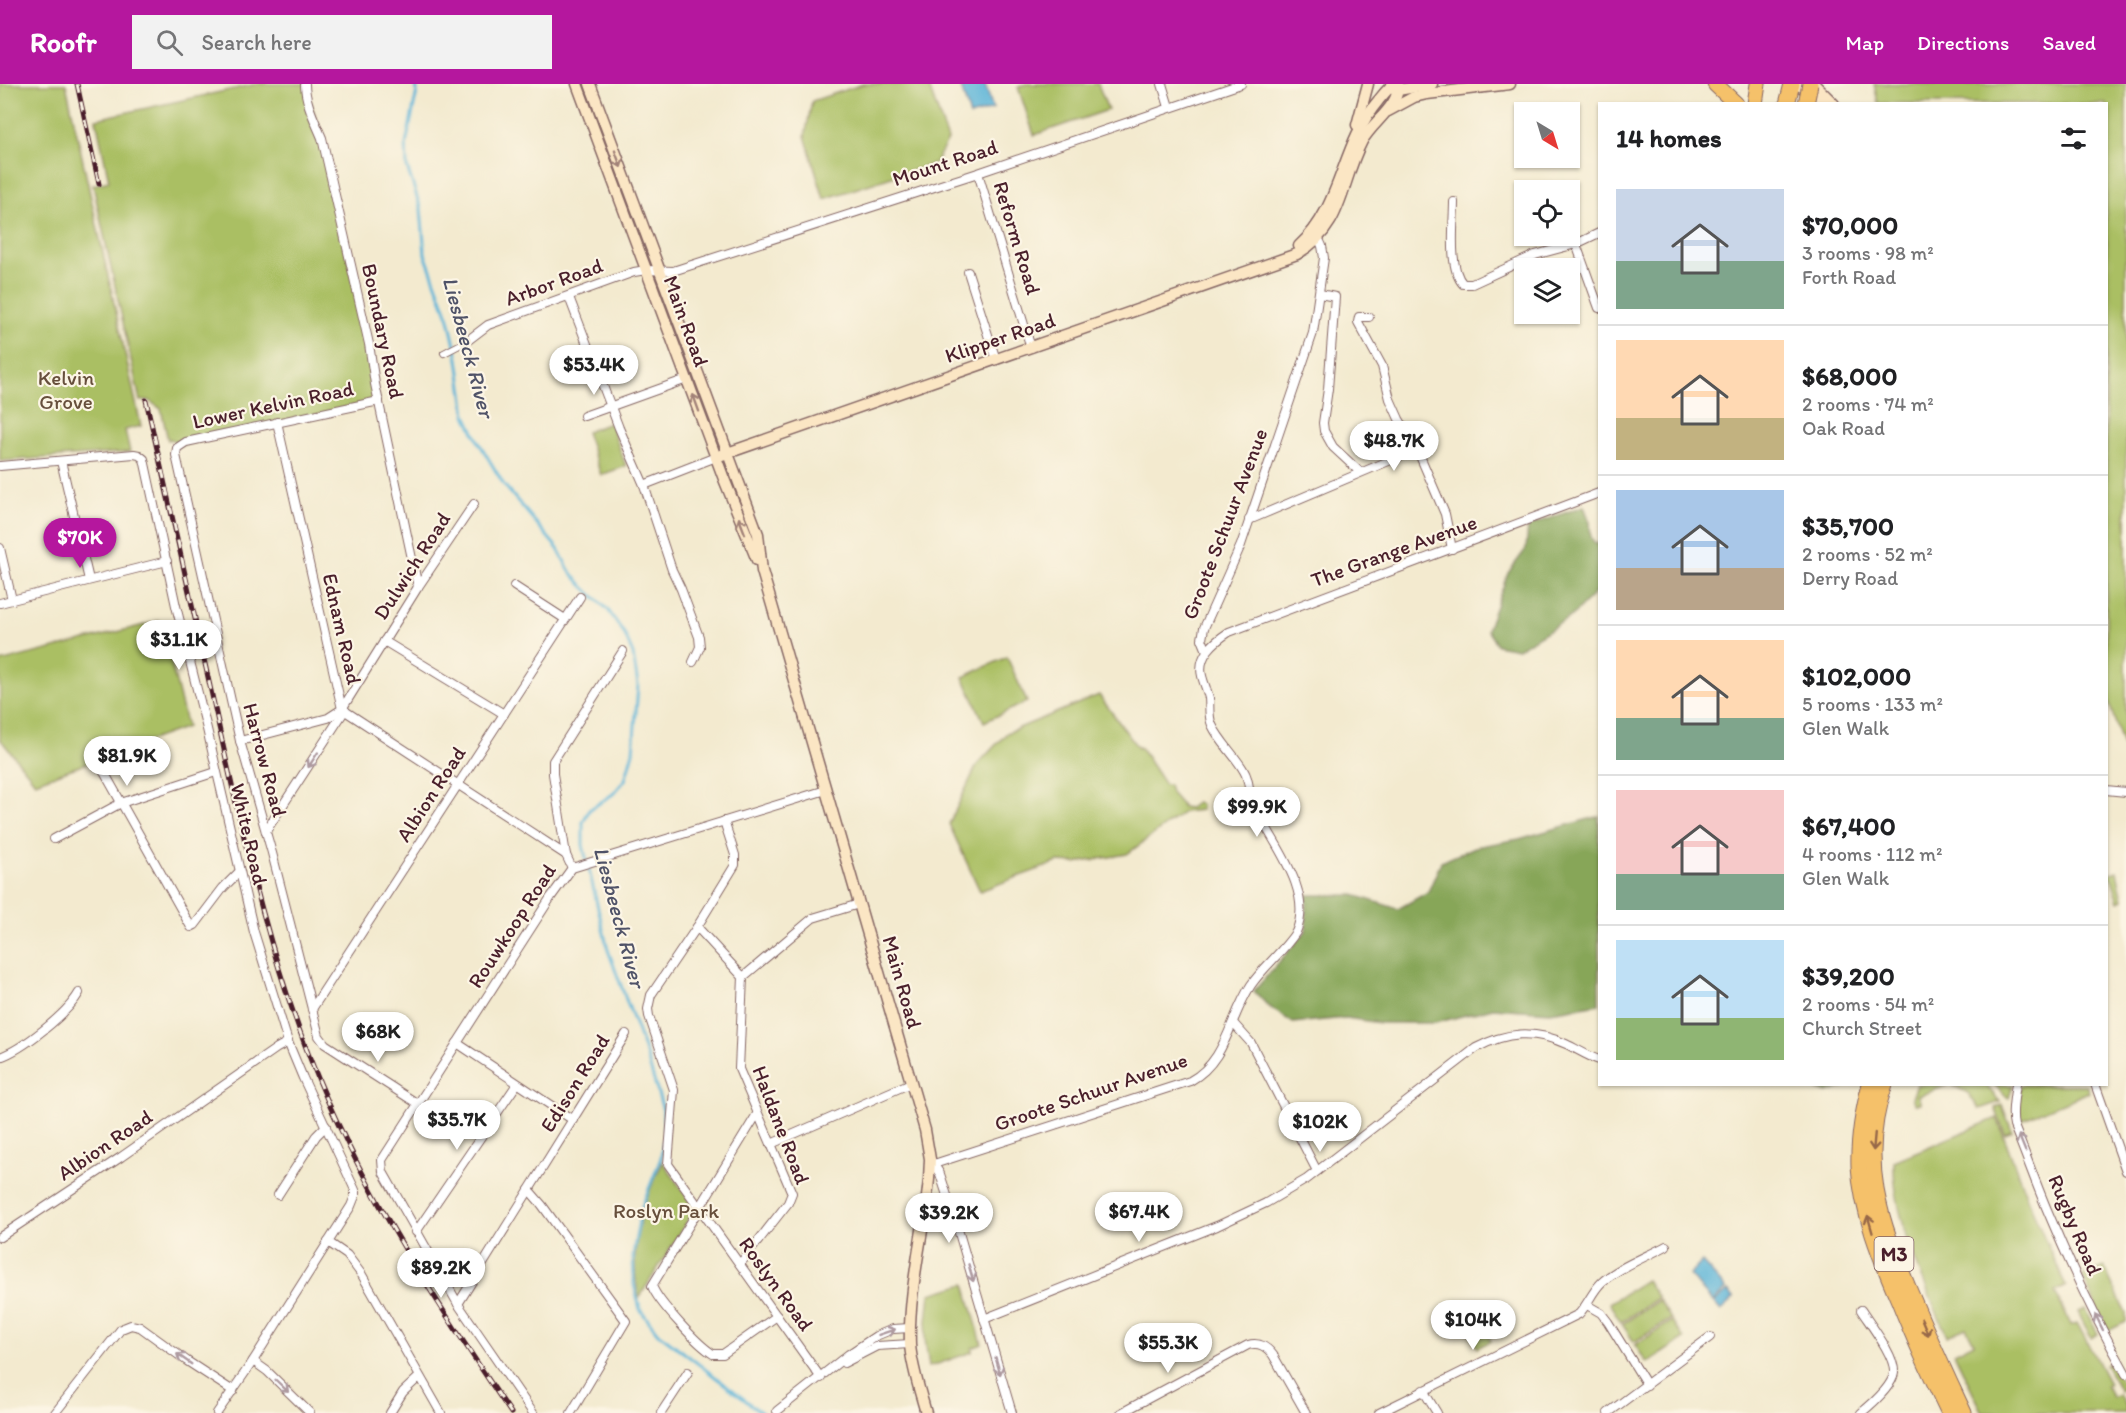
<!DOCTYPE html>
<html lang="en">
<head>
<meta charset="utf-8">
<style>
  body { margin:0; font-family:Itim,sans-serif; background:#f2f2f2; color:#202124; height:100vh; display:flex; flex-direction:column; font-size:22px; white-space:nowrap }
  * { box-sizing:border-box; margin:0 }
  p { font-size:20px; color:#757577 }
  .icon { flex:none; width:33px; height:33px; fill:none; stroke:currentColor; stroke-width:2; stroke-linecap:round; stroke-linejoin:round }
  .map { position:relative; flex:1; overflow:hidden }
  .panel { position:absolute; left:1598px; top:18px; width:510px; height:984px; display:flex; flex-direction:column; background:#fff; border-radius:0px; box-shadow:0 2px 4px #0004 }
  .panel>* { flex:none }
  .needle { width:39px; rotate:142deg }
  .tools { position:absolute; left:1514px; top:18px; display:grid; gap:12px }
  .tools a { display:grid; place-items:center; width:66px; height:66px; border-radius:0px; background:#fff; box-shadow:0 2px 4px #0004; font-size:30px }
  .price { position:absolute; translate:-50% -51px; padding:0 14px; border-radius:21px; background:#fff; color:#222; font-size:20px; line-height:39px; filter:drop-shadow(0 2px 3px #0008) }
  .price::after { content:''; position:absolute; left:50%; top:36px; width:18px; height:14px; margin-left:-9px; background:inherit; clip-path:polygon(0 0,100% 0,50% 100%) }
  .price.active { background:#b5179e; color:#fff }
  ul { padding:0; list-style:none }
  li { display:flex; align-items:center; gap:18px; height:150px; padding:0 18px }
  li+li { border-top:2px solid #e0e0e0 }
  li span { display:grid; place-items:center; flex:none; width:168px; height:120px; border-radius:0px; color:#555 }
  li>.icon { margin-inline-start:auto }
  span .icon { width:72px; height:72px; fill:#fffc; stroke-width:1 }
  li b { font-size:26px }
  h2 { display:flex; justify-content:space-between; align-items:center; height:72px; padding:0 18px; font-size:26px }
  header { display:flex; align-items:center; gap:36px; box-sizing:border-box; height:84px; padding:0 30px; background:#b5179e; color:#fff }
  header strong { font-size:28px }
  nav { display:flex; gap:33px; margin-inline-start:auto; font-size:21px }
  .search { width:420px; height:54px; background:#f2f2f2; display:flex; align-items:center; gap:15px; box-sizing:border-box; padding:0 21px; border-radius:0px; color:#757577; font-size:22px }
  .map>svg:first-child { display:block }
</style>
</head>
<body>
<header>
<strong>Roofr</strong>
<div class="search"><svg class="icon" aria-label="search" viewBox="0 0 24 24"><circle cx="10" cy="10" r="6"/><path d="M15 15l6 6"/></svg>Search here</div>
<nav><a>Map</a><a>Directions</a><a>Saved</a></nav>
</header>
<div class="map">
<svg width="2126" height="1329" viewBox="0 0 2126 1329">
  <rect width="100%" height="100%" fill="#fcf5e5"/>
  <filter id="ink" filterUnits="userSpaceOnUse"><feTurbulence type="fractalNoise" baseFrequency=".0167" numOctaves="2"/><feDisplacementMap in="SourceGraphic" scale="12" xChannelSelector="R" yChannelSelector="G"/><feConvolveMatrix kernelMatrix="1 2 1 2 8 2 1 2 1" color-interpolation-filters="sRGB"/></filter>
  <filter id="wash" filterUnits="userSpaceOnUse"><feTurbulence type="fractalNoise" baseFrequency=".008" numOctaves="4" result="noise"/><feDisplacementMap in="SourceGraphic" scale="24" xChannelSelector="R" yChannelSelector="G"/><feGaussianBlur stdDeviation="1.35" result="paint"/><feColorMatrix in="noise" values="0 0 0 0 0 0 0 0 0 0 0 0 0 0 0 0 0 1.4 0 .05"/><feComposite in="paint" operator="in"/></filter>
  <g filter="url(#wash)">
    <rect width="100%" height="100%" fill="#f3eacf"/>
    <g fill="#aabf63" stroke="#7a6f47" stroke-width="1.5">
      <path d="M0,0h66l75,342 -16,4 5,22 -130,9z"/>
      <path d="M257,0h48l17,54 57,263 -198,44 -10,-6 -3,1 -7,-31 -13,-9 -8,1 -47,-216 16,-4 -13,-62z"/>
      <path d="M863,0h65l20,56 -13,23 -111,36 -19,-63 7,-35z"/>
      <path d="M1026,0h72l10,26 -74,25 -16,-48z"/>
      <path d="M1874,0h252v671l-20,-61v-590l-228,-1z"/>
      <path d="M610,339l16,43 -25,9 -15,-43z"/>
      <path d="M160,537l3,7h1l2,9 -1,1 22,89 -152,55 -35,-43v-77z"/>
      <path d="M1007,573l20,45 -43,20 -21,-45z"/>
      <path d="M1099,611l39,53 2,-1 25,38h4l2,8 12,14 6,1 8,-6 4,3v5l-17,2 -57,42 -52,9 -17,-1 -78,29 -31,-67 28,-59 30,-32z"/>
      <path d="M2117,787l6,28 -4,2 -7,-22 -4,-5z"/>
      <path d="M1917,1001v-1l32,1 -31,11 3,8h-6l-3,-6z"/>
      <path d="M1952,1001h34l14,17 -21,7 -11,-16z"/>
      <path d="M1995,1001h18l-4,13h-2z"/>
      <path d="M2021,1001h65l3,7 -72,30 -1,-20z"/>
      <path d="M2002,1021l10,26 -7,3 -10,-26z"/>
      <path d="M1997,1034l30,80 39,88 -11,6 16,33 6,-2 32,61 -3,2 7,12 6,-3 7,11v7h-143l-29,-60 20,-10 -8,-15 -19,8c-22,-51 -55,-120 -53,-175z"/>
      <path d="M663,1078l32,47 -56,89c-11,-45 2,-96 24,-136z"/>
      <path d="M2104,1183l22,46v9l-18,9 -26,-55z"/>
      <path d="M1646,1196l12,18 -37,24 -12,-19z"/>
      <path d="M965,1200l17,60 -10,4v4l-43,15 -4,-28 5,-45z"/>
      <path d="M1659,1216l12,19 -37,23 -12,-18z"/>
      <path d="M2085,1225l13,25 -7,4 -13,-26z"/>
      <path d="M1476,1227l15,30 -14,7 -15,-30z"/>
      <path d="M1672,1237l12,18 -37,24 -12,-18z"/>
      <path d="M2111,1279l14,25 -5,3 -15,-26z"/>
    </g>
    <g fill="#87a659" stroke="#686242" stroke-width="1.5">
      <path d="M1584,422l6,16 1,15 4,7 4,-1v46l-27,27 -54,33 -21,-4 -10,-15 21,-57 18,-24 2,-23z"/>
      <path d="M1599,732v188l-49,8 -57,-4 -58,15h-55l-34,-5 -53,5 -25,-17 -14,-15 52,-60 1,-36h47l44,14 30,-17 13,-30 34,-15 44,-8z"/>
      <path d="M1807,1001h43l-23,8z"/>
    </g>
    <g fill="#5ab4d8" stroke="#526a82" stroke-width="1.5">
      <path d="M960,0h25l8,25 -23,7z"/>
      <path d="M1702,1178l24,27 -13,13 -24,-27z"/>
      <path d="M1728,1207l6,7 -13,13 -7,-8z"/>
    </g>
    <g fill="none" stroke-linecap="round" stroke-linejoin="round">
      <path stroke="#5ab4d8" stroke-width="3" d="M416,0l1,7 -11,53 1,23 14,42 4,45 24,65 9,40 8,56 12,26 26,44 54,64 11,21 14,16 25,24 16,23 9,21 5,31 -5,67 -8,28 -12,14 -24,16 -6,12v23l25,105 38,104 17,56 1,26 -3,22 -20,51 -8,46 1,30 6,24 17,23 105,81"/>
    </g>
  </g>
  <g filter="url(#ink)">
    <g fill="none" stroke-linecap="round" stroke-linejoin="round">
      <g stroke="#856664" stroke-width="8">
        <path id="pedestrian" d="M444,269l23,-12"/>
      </g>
      <g stroke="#856664" stroke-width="10">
        <g id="minor">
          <path d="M305,0c0,18 10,37 17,54l47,206 6,40 43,203"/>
          <path d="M1162,0l7,23"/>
          <path d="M978,89l53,175"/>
          <path d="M1454,118c0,21 -6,66 9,82h9l63,-29 41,-11"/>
          <path d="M1599,149l-23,11 23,64"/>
          <path d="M968,188l28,88"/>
          <path d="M1320,210l15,3 -7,92 -5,34 1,8 9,16 27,25"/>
          <path d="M569,213l50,131 25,57 28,85 9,19 18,48 1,10 -7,15"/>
          <path d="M1369,233h-10l-1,5 24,44 8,33 9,20 18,30 28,65 7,35"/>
          <path d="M467,257l21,-16 146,-53 12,-2 27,1 305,-98 263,-89"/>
          <path d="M379,317l-193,41 -9,6 -1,7 64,286 32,112 47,183 6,8 93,60"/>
          <path d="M584,332l103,-37"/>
          <path d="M277,338l65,287 224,146 6,13"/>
          <path d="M61,377l28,119"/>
          <path d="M0,382l134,-12 5,1 5,4 32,147 31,123 47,203 34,110 15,36 52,112v6l-4,10 -98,155 -36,52"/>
          <path d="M644,401l72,-28"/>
          <path d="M1249,436l168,-71"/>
          <path d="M0,464l12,52"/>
          <path d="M514,502l51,33"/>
          <path d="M0,519l167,-42"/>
          <path d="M384,557l120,73"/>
          <path d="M1207,567l-5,-12 2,-11 37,-83 72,-212 11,-75 -2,-12 -5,-11"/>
          <path d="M240,657l88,-23 14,-9 76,-122 56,-83"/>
          <path d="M104,688l87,155 4,-2 28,-37 16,-16"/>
          <path d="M2106,706l20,2"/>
          <path d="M724,737l11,34v10l-38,62 -46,68 -3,14 1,7 25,74 -6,74 153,214"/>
          <path d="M266,747l79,-121"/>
          <path d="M54,755l67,-36 95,-31"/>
          <path d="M566,771l-13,-81v-13l70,-110"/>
          <path d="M697,843l46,50"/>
          <path d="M312,925l268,-412"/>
          <path d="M1234,940l17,19 66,128"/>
          <path d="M457,959l116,77"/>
          <path d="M0,973c23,-8 67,-43 79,-64"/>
          <path d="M2016,1000c-2,14 -5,29 -2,42 12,29 22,58 34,86 23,55 49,110 78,162"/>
          <path d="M2095,1000l31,87"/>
          <path d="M757,1030l-105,172c6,16 46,59 61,68h10l54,-38"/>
          <path d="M771,1060l140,-61"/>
          <path d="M931,1076l9,14 17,52 55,187"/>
          <path d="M934,1080l256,-83c37,-20 39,-63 61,-96 13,-19 32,-33 45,-53 19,-43 -27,-93 -44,-131 -4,-10 -2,-20 -8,-30 -9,-16 -24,-29 -32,-46 -4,-9 -2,-18 -3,-27 -2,-8 -5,-14 -7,-22 -5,-20 12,-34 27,-44l370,-139"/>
          <path d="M529,1106l13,15 84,116 -55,92"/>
          <path d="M278,1111l38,-59 10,-10"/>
          <path d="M416,1148l101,-148"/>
          <path d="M0,1153l121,-80 156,-109 11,-6"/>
          <path d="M328,1158l19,13 15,20 79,138"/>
          <path d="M740,1180l48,-61 4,-10 -53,-124 4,-92 70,-59 46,-14"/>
          <path d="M458,1220l168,-270"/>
          <path d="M1587,1221l14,8 7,9 39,63"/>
          <path d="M984,1235l233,-93 49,-23 41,-24 169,-131c30,-16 58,-19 90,-4 11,5 21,12 33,16"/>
          <path d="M253,1277l14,10 43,42"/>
          <path d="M844,1279l33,-17 33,-2"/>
          <path d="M1423,1306l14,23"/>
          <path d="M777,1327l72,-57 27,-18 17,-7 17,-1"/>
          <path d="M55,1329l66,-84 10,-4 9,2 47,34 46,30"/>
          <path d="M390,1329l13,-21 16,-15"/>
          <path d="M533,1329l-75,-109 -75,-132 -1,-12 169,-263 21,-29 254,-78"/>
          <path d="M661,1329l27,-41"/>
          <path d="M1121,1329l127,-68c11,-3 18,1 25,10l33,58"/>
          <path d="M1379,1329l200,-99c9,-10 13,-22 22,-31 14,-14 47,-27 65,-37"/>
          <path d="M1608,1329l102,-76"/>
          <path d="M1861,1329c11,-9 31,-26 33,-40 2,-16 -24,-49 -33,-63"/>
        </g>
      </g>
      <g stroke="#856664" stroke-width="13">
        <g id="secondary">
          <path d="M577,0l147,395 33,81"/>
          <path d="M590,0l168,450 4,37 163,559 5,29 -1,20c-5,55 -21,111 -19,166 2,23 10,46 16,68"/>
          <path d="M1798,0l26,20"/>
          <path d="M1814,0l20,20"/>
          <path d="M1394,4l4,2 34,-6"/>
          <path d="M1388,27l26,-14 13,-3 83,-10"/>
          <path d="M1357,41l11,-41"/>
          <path d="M1299,162c44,-40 41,-100 79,-145 5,-6 10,-13 16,-17"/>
          <path d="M716,373l581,-203c47,-27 43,-71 65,-113 10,-19 38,-35 36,-57"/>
        </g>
      </g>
      <g stroke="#856664" stroke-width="17">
        <g id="motorway">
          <path d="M1715,0l21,20"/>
          <path d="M1755,20l3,-20"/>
          <path d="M1787,20l5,-20"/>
          <path d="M1870,1000c-7,27 -12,54 -11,82 3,47 21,91 40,135 15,38 32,75 50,112"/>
          <path d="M1885,1000c-27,78 -5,136 25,208 17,41 35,81 54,121"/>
        </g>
      </g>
      <use href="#pedestrian" stroke="#fff" stroke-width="6"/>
      <use href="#minor" stroke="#fff" stroke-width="8"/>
      <use href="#secondary" stroke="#fbe6c4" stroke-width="10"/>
      <use href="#motorway" stroke="#f5c16b" stroke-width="15"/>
      <g stroke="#4a1f2b" stroke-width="5">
        <g id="rail">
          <path d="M77,0l22,100"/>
          <path d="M146,316c26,112 50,224 75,336 26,118 52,235 99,347 49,118 119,223 191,330"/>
        </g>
      </g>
      <use href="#rail" stroke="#fcf5e5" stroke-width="3" stroke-dasharray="9" stroke-linecap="butt"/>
      <g stroke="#856664" stroke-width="17" stroke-linecap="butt">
        <path id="motorway-bridge" d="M1806,20l4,-20"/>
      </g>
      <use href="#motorway-bridge" stroke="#f5c16b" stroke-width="15"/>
    </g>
    <defs><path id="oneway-shaft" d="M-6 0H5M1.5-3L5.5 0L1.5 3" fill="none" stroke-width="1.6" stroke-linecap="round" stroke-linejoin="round" transform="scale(1.5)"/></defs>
    <g stroke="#a28278">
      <use href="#oneway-shaft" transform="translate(618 75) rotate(70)"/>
      <use href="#oneway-shaft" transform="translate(696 319) rotate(-110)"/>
      <use href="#oneway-shaft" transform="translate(742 442) rotate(-111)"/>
    </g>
    <g stroke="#ae9aa0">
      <use href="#oneway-shaft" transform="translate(313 676) rotate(123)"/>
      <use href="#oneway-shaft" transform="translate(2022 1059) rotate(-112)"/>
      <use href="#oneway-shaft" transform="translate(971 1189) rotate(74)"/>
      <use href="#oneway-shaft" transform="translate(2099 1238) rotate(-116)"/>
      <use href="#oneway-shaft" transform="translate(887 1248) rotate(-19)"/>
      <use href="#oneway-shaft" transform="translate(184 1275) rotate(-145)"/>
      <use href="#oneway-shaft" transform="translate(998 1282) rotate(74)"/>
      <use href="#oneway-shaft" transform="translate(282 1302) rotate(44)"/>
    </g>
    <g stroke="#976848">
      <use href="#oneway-shaft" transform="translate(1874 1058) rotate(95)"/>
      <use href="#oneway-shaft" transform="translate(1870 1140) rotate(-106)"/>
      <use href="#oneway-shaft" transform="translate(1925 1243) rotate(67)"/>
    </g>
  </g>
  <g text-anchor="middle" stroke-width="4.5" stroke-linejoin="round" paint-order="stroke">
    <rect fill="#fcf5e5" stroke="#7f5f63" stroke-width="1.5" x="1874.5" y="1153" width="39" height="34" rx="4.5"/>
    <g font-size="20" font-weight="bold" fill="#4a1f2b">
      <text x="1894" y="1177">M3</text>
    </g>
    <g font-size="21" fill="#4a1f2b" stroke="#fcf5e5">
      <text transform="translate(945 79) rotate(-18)" y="7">Mount Road</text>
      <text transform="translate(1017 154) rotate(73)" y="7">Reform Road</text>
      <text transform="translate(554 198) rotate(-20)" y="7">Arbor Road</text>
      <text transform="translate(686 237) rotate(70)" y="7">Main Road</text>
      <text transform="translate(383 247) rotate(78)" y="7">Boundary Road</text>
      <text transform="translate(1000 254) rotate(-19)" y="7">Klipper Road</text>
      <text transform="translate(273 321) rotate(-12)" y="7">Lower Kelvin Road</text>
      <text transform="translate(1225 440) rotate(-69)" y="7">Groote Schuur Avenue</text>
      <text transform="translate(1394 467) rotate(-20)" y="7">The Grange Avenue</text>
      <text transform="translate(412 482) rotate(-57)" y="7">Dulwich Road</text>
      <text transform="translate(342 545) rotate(77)" y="7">Ednam Road</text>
      <text transform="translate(265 676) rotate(75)" y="7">Harrow Road</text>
      <text transform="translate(431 710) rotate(-57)" y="7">Albion Road</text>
      <text transform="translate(249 750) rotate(77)" y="7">White Road</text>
      <text transform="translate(512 842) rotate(-57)" y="7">Rouwkoop Road</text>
      <text transform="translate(902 898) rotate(74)" y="7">Main Road</text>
      <text transform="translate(575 999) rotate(-58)" y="7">Edison Road</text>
      <text transform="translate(1091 1008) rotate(-19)" y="7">Groote Schuur Avenue</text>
      <text transform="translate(781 1041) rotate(69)" y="7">Haldane Road</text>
      <text transform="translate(105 1061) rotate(-34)" y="7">Albion Road</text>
      <text transform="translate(2075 1141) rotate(67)" y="7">Rugby Road</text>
      <text transform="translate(776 1200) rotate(54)" y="7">Roslyn Road</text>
    </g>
    <g font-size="21" fill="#674f3c" stroke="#fcf5e5">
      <text x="66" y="301">Kelvin<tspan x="66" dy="24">Grove</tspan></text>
      <text x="666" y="1134">Roslyn Park</text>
    </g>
    <g font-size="22" font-style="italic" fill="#505368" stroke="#fcf5e5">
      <text transform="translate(469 263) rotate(75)" y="8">Liesbeeck River</text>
      <text transform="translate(620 833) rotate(75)" y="8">Liesbeeck River</text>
    </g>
  </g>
</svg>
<div class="tools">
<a><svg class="needle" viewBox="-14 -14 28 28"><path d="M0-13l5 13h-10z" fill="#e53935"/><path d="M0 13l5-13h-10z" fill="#757577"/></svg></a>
<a><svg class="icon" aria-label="locate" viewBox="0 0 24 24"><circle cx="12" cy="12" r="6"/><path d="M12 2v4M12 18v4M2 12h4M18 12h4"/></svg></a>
<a><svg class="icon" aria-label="layers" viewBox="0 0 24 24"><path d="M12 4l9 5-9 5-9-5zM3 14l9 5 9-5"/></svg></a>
</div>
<b class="price" style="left:594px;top:312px">$53.4K</b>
<b class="price" style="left:1394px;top:388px">$48.7K</b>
<b class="price active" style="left:80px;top:485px">$70K</b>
<b class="price" style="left:179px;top:587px">$31.1K</b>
<b class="price" style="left:127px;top:703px">$81.9K</b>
<b class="price" style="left:1257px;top:754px">$99.9K</b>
<b class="price" style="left:378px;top:979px">$68K</b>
<b class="price" style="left:457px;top:1067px">$35.7K</b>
<b class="price" style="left:1320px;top:1069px">$102K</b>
<b class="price" style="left:1139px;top:1159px">$67.4K</b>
<b class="price" style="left:949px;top:1160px">$39.2K</b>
<b class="price" style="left:441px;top:1215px">$89.2K</b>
<b class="price" style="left:1473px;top:1267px">$104K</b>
<b class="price" style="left:1168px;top:1290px">$55.3K</b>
<section class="panel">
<h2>14 homes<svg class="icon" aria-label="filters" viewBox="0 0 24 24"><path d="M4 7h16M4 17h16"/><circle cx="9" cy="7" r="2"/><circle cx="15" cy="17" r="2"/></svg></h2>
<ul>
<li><span style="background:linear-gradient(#c9d6e8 60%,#7fa58c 0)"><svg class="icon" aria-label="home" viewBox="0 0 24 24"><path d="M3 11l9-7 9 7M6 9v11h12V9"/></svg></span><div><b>$70,000</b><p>3 rooms · 98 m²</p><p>Forth Road</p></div></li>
<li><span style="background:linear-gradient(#ffd9b3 65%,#c2b280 0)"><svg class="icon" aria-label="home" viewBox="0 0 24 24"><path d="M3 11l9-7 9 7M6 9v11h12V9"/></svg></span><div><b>$68,000</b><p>2 rooms · 74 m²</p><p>Oak Road</p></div></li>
<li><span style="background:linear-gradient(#a9c7e8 65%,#b9a48a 0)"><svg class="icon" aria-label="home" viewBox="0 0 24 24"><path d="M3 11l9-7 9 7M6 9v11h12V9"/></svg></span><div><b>$35,700</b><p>2 rooms · 52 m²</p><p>Derry Road</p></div></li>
<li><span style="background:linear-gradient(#ffd9b3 65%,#7fa58c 0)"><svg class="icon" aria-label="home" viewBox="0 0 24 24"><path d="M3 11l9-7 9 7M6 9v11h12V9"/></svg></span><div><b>$102,000</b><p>5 rooms · 133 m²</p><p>Glen Walk</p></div></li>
<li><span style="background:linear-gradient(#f6c9c9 70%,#7fa58c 0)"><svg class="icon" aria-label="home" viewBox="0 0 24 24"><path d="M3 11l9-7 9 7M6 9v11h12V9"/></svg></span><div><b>$67,400</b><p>4 rooms · 112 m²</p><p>Glen Walk</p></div></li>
<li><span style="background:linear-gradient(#bfe0f5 65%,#8fb573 0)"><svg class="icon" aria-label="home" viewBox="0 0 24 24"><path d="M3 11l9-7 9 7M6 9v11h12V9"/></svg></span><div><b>$39,200</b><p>2 rooms · 54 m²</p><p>Church Street</p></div></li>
</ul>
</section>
</div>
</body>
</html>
